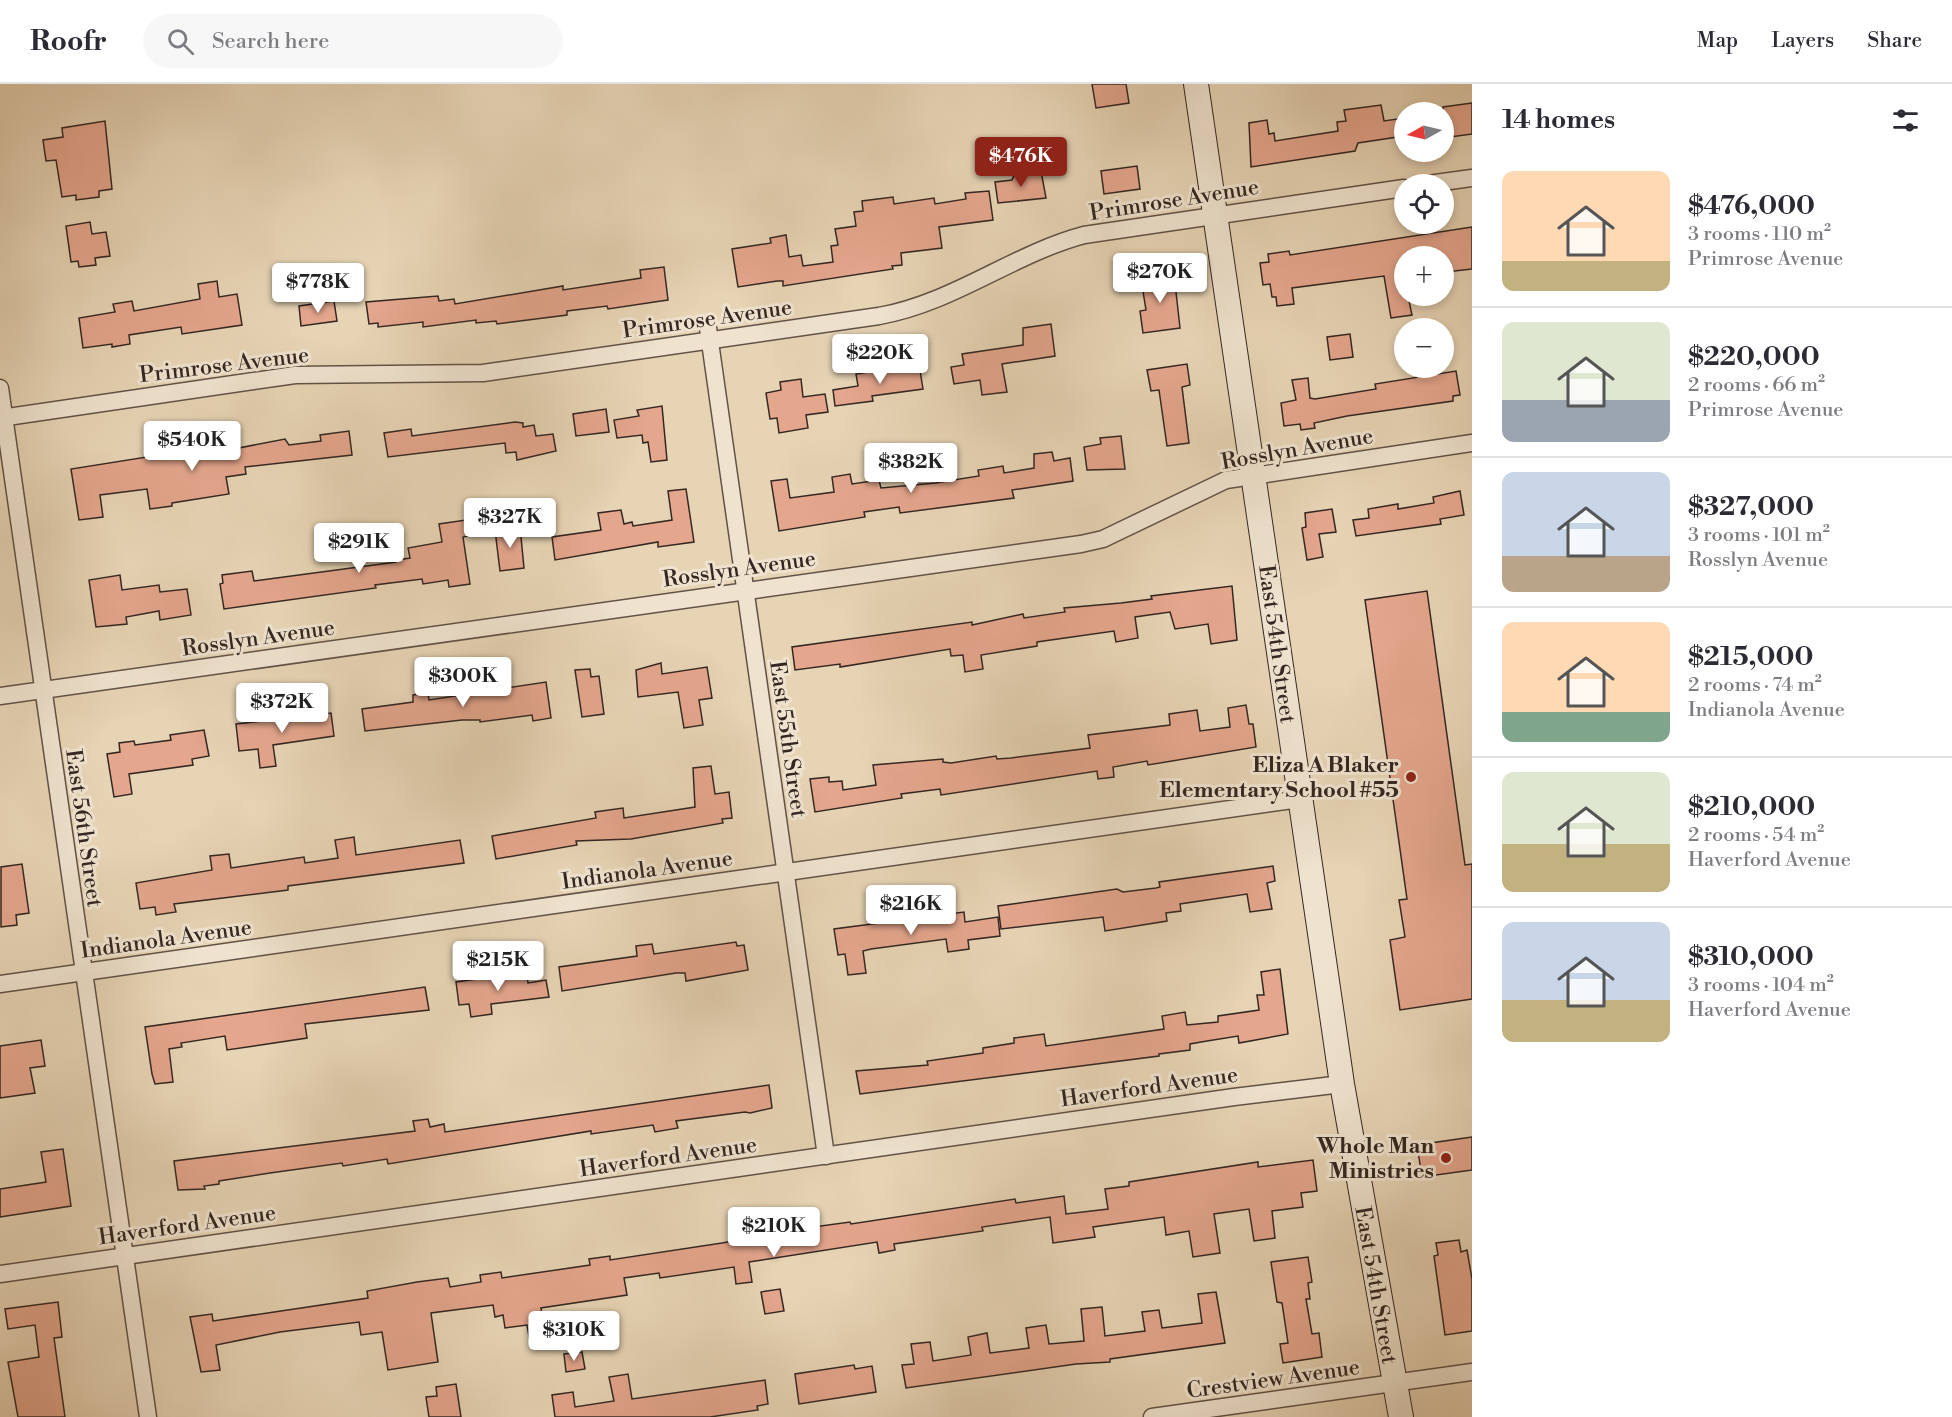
<!DOCTYPE html>
<html lang="en">
<head>
<meta charset="utf-8">
<style>
  body { margin:0; font-family:"Libre Bodoni",serif; background:#f7f7f7; color:#2b2b33; height:100vh; display:flex; flex-direction:column; font-size:22px; white-space:nowrap }
  * { box-sizing:border-box; margin:0 }
  p { font-size:20px; color:#7c7c81 }
  .icon { flex:none; width:33px; height:33px; fill:none; stroke:currentColor; stroke-width:2; stroke-linecap:round; stroke-linejoin:round }
  .map { position:relative; flex:1; overflow:hidden }
  .panel { display:flex; flex-direction:column; background:#fff; width:480px }
  .panel>* { flex:none }
  .needle { width:39px; rotate:262deg }
  .tools { position:absolute; left:1394px; top:18px; display:grid; gap:12px }
  .tools a { display:grid; place-items:center; width:60px; height:60px; border-radius:50%; background:#fff; box-shadow:0 3px 9px #0003; font-size:30px }
  .price { position:absolute; translate:-50% -51px; padding:0 14px; border-radius:6px; background:#fff; color:#222; font-size:20px; line-height:39px; filter:drop-shadow(0 2px 3px #0008) }
  .price::after { content:''; position:absolute; left:50%; top:36px; width:18px; height:14px; margin-left:-9px; background:inherit; clip-path:polygon(0 0,100% 0,50% 100%) }
  .price.on { background:#8f2418; color:#fff }
  ul { padding:0; list-style:none }
  li { display:flex; align-items:center; gap:18px; height:150px; padding:0 30px }
  li+li { border-top:2px solid #e1e1e2 }
  li span { display:grid; place-items:center; flex:none; width:168px; height:120px; border-radius:12px; color:#555 }
  li>.icon { margin-inline-start:auto }
  span .icon { width:72px; height:72px; fill:#fffc; stroke-width:1 }
  li b { font-size:26px }
  h2 { display:flex; justify-content:space-between; align-items:center; height:72px; padding:0 30px; font-size:26px }
  header { display:flex; align-items:center; gap:36px; box-sizing:border-box; height:84px; padding:0 30px; background:#fff; border-bottom:2px solid #e1e1e2 }
  header strong { font-size:28px }
  nav { display:flex; gap:33px; margin-inline-start:auto; font-size:21px }
  .search { width:420px; height:54px; background:#f7f7f7; display:flex; align-items:center; gap:15px; box-sizing:border-box; padding:0 21px; border-radius:33px; color:#7c7c81; font-size:22px }
  main { display:flex; flex:1; min-height:0 }
  .map>svg:first-child { display:block }
</style>
</head>
<body>
<header>
<strong>Roofr</strong>
<div class="search"><svg class="icon" aria-label="search" viewBox="0 0 24 24"><circle cx="10" cy="10" r="6"/><path d="M15 15l6 6"/></svg>Search here</div>
<nav><a>Map</a><a>Layers</a><a>Share</a></nav>
</header>
<main>
<div class="map">
<svg width="1472" height="1333" viewBox="0 0 1472 1333">
  <rect width="100%" height="100%" fill="#e7d4b5"/>
  <filter id="stains"><feTurbulence type="fractalNoise" baseFrequency=".00333" numOctaves="4"/><feColorMatrix values="0 0 0 0 .2 0 0 0 0 .09 0 0 0 0 .02 0 0 0 .5 -.17"/></filter>
  <radialGradient id="worn" r=".72"><stop offset=".6" stop-color="#630" stop-opacity="0"/><stop offset="1" stop-color="#630" stop-opacity=".3"/></radialGradient>
  <g fill="#e4a68d" stroke="#342722" stroke-width="1.5">
    <path d="M1092,0h34l3,19 -33,5z"/>
    <path d="M1472,19v31l-29,4v-31z"/>
    <path d="M1381,21l3,16 20,-3v18l-46,7 -3,8 -104,16 -2,-44 18,-3 2,14 5,-1 1,8 63,-10 -1,-9 9,-1 -2,-11z"/>
    <path d="M105,37l7,68 -13,2v6l-23,3v-5l-14,2 -6,-37 -10,1 -3,-21 20,-3 -1,-9z"/>
    <path d="M1137,82l3,23 -36,5 -3,-23z"/>
    <path d="M1041,87l5,27 -48,5 -3,-21 17,-2 2,-5z"/>
    <path d="M989,107l4,29 -54,7 3,21 -41,5 1,12 -10,1 1,3 -110,17v-5h-6l-39,6 -6,-38 39,-6 -1,-5 16,-3 3,22 12,-2 2,11 30,-4 -2,-16 7,-1 -3,-16 21,-3 -2,-14 9,-1 -1,-10 31,-4 1,7 40,-6 1,6 31,-5 -1,-6z"/>
    <path d="M90,138l2,12 14,-2 4,24 -15,2 1,7 -17,2 -1,-6 -7,1 -5,-36z"/>
    <path d="M1472,143v42l-26,3 -3,-16h-39v40h4l4,19 -21,3 -7,-42 -92,12 2,16 -17,2 -1,-9h-4l-2,-13 -7,1 -3,-22 9,-1 -1,-8 21,-3 1,4z"/>
    <path d="M664,183l4,33 -7,1 -53,8 -1,-3 -40,5v4l-70,9 -1,-3 -20,2v-3l-53,7v-5l-45,5v-4l-9,1 -3,-22 72,-6 1,5 15,-2 1,5 108,-18v4l78,-12 -1,-8z"/>
    <path d="M1174,190l6,54 -37,5 -3,-22 6,-1 -5,-31z"/>
    <path d="M217,197l2,16 18,-3 5,31 -60,9 -1,-7 -52,8 1,9 -18,3v-3l-29,4 -4,-30 36,-6 -2,-8 19,-3 2,10 66,-12 -2,-15z"/>
    <path d="M334,217l3,20 -36,5 -2,-20z"/>
    <path d="M1051,240l4,32 -53,8 5,28 -25,3 -2,-15 -26,4 -3,-17 13,-2 -2,-11 61,-9v-17z"/>
    <path d="M1350,250l3,23 -23,3 -3,-23z"/>
    <path d="M919,280l4,25 -51,7 1,5 -38,5 -2,-16 25,-4 -2,-12z"/>
    <path d="M1187,280l3,21 -8,2 7,56 -22,3 -8,-56 -8,1 -4,-21z"/>
    <path d="M1456,287l4,24 -7,1v5l-106,15 -33,7 1,5 -14,2 -1,-6 -16,2 -3,-23 15,-3 -4,-20 16,-2 2,20 5,1 61,-10 -1,-5z"/>
    <path d="M801,295l2,18 22,-3 3,18 -22,3 2,13 -29,5 -2,-15 -7,1 -4,-26 15,-3 -1,-8z"/>
    <path d="M662,322l5,54 -16,2 -3,-20 -5,1 -1,-8 -25,3 -3,-18 25,-4 -2,-6z"/>
    <path d="M606,325l3,23 -33,4 -3,-22z"/>
    <path d="M515,338l8,1v4l11,-2 2,11 17,-2 3,17 -39,9 -1,-8 -10,1 -1,-10 -117,14 -4,-24 27,-4 1,7z"/>
    <path d="M349,347l3,24 -107,12 1,7 -20,3 3,17 -57,9v3l-22,3 -3,-20 -47,6 3,22 -24,3 -8,-51 151,-24 1,6 62,-12 4,6 32,-4 -1,-6z"/>
    <path d="M1121,352l4,33 -38,1 -3,-23 17,-3 -1,-6z"/>
    <path d="M1052,368l2,9 16,-3 3,23 -61,9 2,8 -114,15 -1,-6 -35,5 1,5 -86,14 -8,-50 16,-2 3,19 44,-6 -2,-15 18,-3 2,10 27,-4 2,8 54,-5 44,-7 -1,-6 25,-4 1,7 30,-5v-14z"/>
    <path d="M686,405l8,53 -36,5v-5l-103,18 -3,-23 49,-7 -3,-17 23,-3 3,14 8,-2 1,4 39,-6 -4,-29z"/>
    <path d="M1460,407l4,24 -24,4 1,5 -85,12 -3,-16 16,-2 -1,-9 30,-5v5l36,-6 -1,-6z"/>
    <path d="M1332,425l4,23 -17,2 4,23 -16,3 -5,-32 4,-1 -1,-14z"/>
    <path d="M466,436l3,16 -6,1 7,47 -21,3 -1,-7 -25,4 -1,-5 -47,6 1,3 -152,21 -4,-25 3,-1 -1,-8 30,-4 2,10 142,-19v-2l14,-2 -2,-10 34,-6 -3,-18z"/>
    <path d="M520,443l4,41 -24,3 -5,-41z"/>
    <path d="M120,491l2,15 37,-5 1,7 27,-3 4,26 -31,5 -1,-9 -33,6 1,7 -31,3 -7,-47z"/>
    <path d="M1232,502l5,54 -26,4 -3,-20 -33,5 -5,-17 -35,5 3,21 -22,4 -2,-11 -77,11v4l-56,9 2,14 -18,3 -2,-17 -12,1 -1,-7 -110,18v-3l-45,6 -3,-23 180,-25v3l51,-11 1,4 41,-6 -1,-4 57,-5 31,-4 -1,-3z"/>
    <path d="M1427,507l38,274 7,-1v135l-72,11 -10,-70 15,-3 -6,-37 8,-1 -42,-299z"/>
    <path d="M661,579l1,11 45,-7 5,31 -13,2 4,25 -19,3 -6,-36 -40,5 -2,-27z"/>
    <path d="M590,585l1,8 8,-1 5,38 -22,3 -7,-47z"/>
    <path d="M546,598l5,36 -18,3 -1,-6 -52,7v-2h-18l-97,11 -3,-22 51,-7v-7l15,-2 1,7z"/>
    <path d="M1246,621l3,19h4l3,23 -108,18 -1,-4 -34,6 1,10 -16,2 -1,-8 -156,24 -1,-6 -39,5 1,4 -87,14 -5,-33 19,-2v5l13,-1 1,9 33,-5 -3,-20 70,-6v3l8,1 45,-7 1,3 14,-1 79,-10 -2,-13 82,-10 -1,-11 28,-4 3,21 30,-4 -2,-19z"/>
    <path d="M331,629l3,23 -61,9 3,21 -16,2 -2,-19 -19,2 -3,-27z"/>
    <path d="M204,646l5,26 -17,3 1,6 -64,9 3,20 -18,3 -7,-43 13,-2 -1,-9 15,-2 1,4 36,-5 -1,-5z"/>
    <path d="M711,682l4,28 14,-2 3,26 -10,1 1,4 -92,16 -55,2 1,4 -81,14 -4,-23 104,-18 -1,-6 28,-4 1,10 71,-11 -2,-39z"/>
    <path d="M354,753l2,18 104,-15 4,23 -176,23v4l-114,14 2,8 -20,3 -1,-8 -15,2 -4,-26 76,-13 -2,-14 19,-2 2,14 73,-11 1,6 33,-5 -3,-18z"/>
    <path d="M22,780l7,49 -13,2 1,10 -16,2v-60z"/>
    <path d="M1273,782l2,15 -8,2 5,26 -22,3 -3,-18 -67,10 1,7 -15,2 1,8 -62,10 -2,-14 -102,12 -3,-23 119,-17 6,3 33,-4 4,-1 -1,-5z"/>
    <path d="M964,828l1,10 33,-5 2,19 -32,4 1,9 -21,3 -2,-13 -75,10 -8,2 3,22 -18,2 -3,-21 -7,1 -4,-26z"/>
    <path d="M736,858l1,4 7,-1 4,25 -62,11 -1,-8h-9l-114,18 -3,-24 78,-11 -1,-10 16,-2 2,10z"/>
    <path d="M1280,885l8,65 -49,9 -1,-7 -31,5 -17,3v6l-31,4v2l-299,38 -4,-23 72,-6 -1,-4 56,-8v-5l31,-5v-5l30,-4 2,12 118,-17 -2,-13 23,-4 2,13 31,-3v-6l41,-6 -2,-15h7l-3,-23z"/>
    <path d="M519,889v5l8,-1 1,6 18,-3 3,17 -58,7 1,10 -21,3 -2,-13 -10,1 -3,-23z"/>
    <path d="M425,903l4,23 -124,14 2,14 -80,12 -2,-14 -44,7 1,4 -13,2 4,33 -18,2 -3,-10 -7,-47z"/>
    <path d="M41,956l4,26 -15,2 5,25 -35,5v-52z"/>
    <path d="M769,1001l3,23 -22,5 -5,-1 -69,9 2,7 -23,4 -2,-7 -62,9v-3l-203,33 -1,-5 -44,7 -1,-3 -72,10 -51,8v3l-15,2 1,3 -27,1 -4,-29 241,-30 -2,-10 15,-2 2,8 14,-3 1,8z"/>
    <path d="M1472,1053v33l-50,7 -5,-32z"/>
    <path d="M63,1065l8,57 -71,11v-28l46,-7 -5,-30z"/>
    <path d="M1313,1076l4,31 -16,2 2,14 -31,4 3,27 -21,3 -5,-32 -35,5 6,39 -27,4 -4,-26 -23,4 -2,-18 -71,10 2,10 -42,6 -3,-26 -68,10 1,4 -89,13 1,6 -16,3 -2,-11 -128,20 3,20 -16,2 -2,-17 -74,11 -1,-5 -35,5 3,17 -86,13 5,31 -16,3 -3,-17 -22,3 -2,-13 -8,2 -2,-12 -62,8 7,49 -50,8 -6,-38 -21,3 -2,-13 -79,10 -64,13 4,25 -19,2 -11,-55 22,-3 1,7 155,-23 -1,-7 50,-9 31,-4 2,9 31,-5 -1,-7 21,-3 1,6 88,-13 -1,-6 21,-3v4l112,-17 43,-8 -2,-12 19,-2 2,10 66,-9 1,2 164,-25 1,4 48,-7 2,18 42,-5 -3,-20 24,-3v-4l129,-20v5z"/>
    <path d="M1459,1156l2,12 6,-2 5,29v52l-27,4 -11,-79 4,-1 -2,-12z"/>
    <path d="M1308,1173l4,25 -4,1 2,16h-4l6,35 7,-1 3,24 -39,6 -3,-19 8,-1 -6,-40 -5,-1 -6,-40z"/>
    <path d="M780,1205l4,22 -19,3 -4,-22z"/>
    <path d="M1216,1208l9,51 -115,16v3l-34,2 -170,24 -4,-23 12,-1 -3,-20 19,-2 3,19 38,-6 -3,-18 19,-4 3,20 39,-5 -3,-20 20,-3 3,19 35,-3 -3,-32 21,-2 3,29 40,-5 -3,-19 17,-2 3,18 40,-5 -4,-29z"/>
    <path d="M58,1218l4,35 -8,1 11,79h-47l-10,-55 31,-5 -4,-32 -27,4 -3,-20z"/>
    <path d="M582,1268l3,17 -19,3 -2,-18z"/>
    <path d="M854,1281l1,4 17,-3 4,26 -77,12 -4,-30z"/>
    <path d="M628,1290l4,25 133,-19 3,24 -11,2 1,4 -48,7h-155l-3,-22 21,-3 2,15 39,-6 -5,-24z"/>
    <path d="M456,1300l5,33h-32l-3,-20 11,-1 -1,-9z"/>
  </g>
  <g fill="none" stroke-linecap="round" stroke-linejoin="round">
    <g stroke="#615247" stroke-width="19">
      <g id="street">
        <path d="M1428,100l44,-6"/>
        <path d="M708,244l118,828"/>
        <path d="M0,304l148,1029"/>
        <path d="M0,334l295,-43 188,-2 396,-57c74,-13 134,-62 205,-81l320,-47"/>
        <path d="M0,612l1081,-152 22,-5 123,-59 246,-37"/>
        <path d="M0,900l1300,-185"/>
        <path d="M0,1190l1234,-177 108,-13"/>
        <path d="M1152,1333l320,-45"/>
      </g>
    </g>
    <g stroke="#342722" stroke-width="26">
      <path id="secondary" d="M1196,0l146,1000 59,333"/>
    </g>
    <use href="#street" stroke="#efe3cf" stroke-width="16"/>
    <use href="#secondary" stroke="#efe3cf" stroke-width="24"/>
  </g>
  <g fill="#8f2418" stroke="#efe3cf" stroke-width="2">
    <circle cx="1411" cy="693" r="6"/>
    <circle cx="1446" cy="1074" r="6"/>
  </g>
  <g text-anchor="middle" stroke-width="6" stroke-linejoin="round" paint-order="stroke">
    <g font-size="22" fill="#342722" stroke="#efe3cf">
      <text transform="translate(1174 115) rotate(-9)" y="8">Primrose Avenue</text>
      <text transform="translate(707 234) rotate(-8)" y="8">Primrose Avenue</text>
      <text transform="translate(224 280) rotate(-7)" y="8">Primrose Avenue</text>
      <text transform="translate(1297 364) rotate(-10)" y="8">Rosslyn Avenue</text>
      <text transform="translate(739 484) rotate(-8)" y="8">Rosslyn Avenue</text>
      <text transform="translate(258 553) rotate(-8)" y="8">Rosslyn Avenue</text>
      <text transform="translate(1278 560) rotate(82)" y="8">East 54th Street</text>
      <text transform="translate(789 655) rotate(82)" y="8">East 55th Street</text>
      <text transform="translate(85 744) rotate(82)" y="8">East 56th Street</text>
      <text transform="translate(647 785) rotate(-8)" y="8">Indianola Avenue</text>
      <text transform="translate(166 854) rotate(-8)" y="8">Indianola Avenue</text>
      <text transform="translate(1149 1002) rotate(-8)" y="8">Haverford Avenue</text>
      <text transform="translate(668 1072) rotate(-8)" y="8">Haverford Avenue</text>
      <text transform="translate(187 1140) rotate(-8)" y="8">Haverford Avenue</text>
      <text transform="translate(1377 1201) rotate(80)" y="8">East 54th Street</text>
      <text transform="translate(1273 1294) rotate(-8)" y="8">Crestview Avenue</text>
    </g>
    <g font-size="22" font-weight="bold" fill="#342722" stroke="#efe3cf" text-anchor="end">
      <text x="1399" y="688">Eliza A Blaker<tspan x="1399" dy="25">Elementary School #55</tspan></text>
      <text x="1434" y="1069">Whole Man<tspan x="1434" dy="25">Ministries</tspan></text>
    </g>
  </g>
  <rect width="100%" height="100%" filter="url(#stains)"/>
  <rect width="100%" height="100%" fill="url(#worn)"/>
</svg>
<div class="tools">
<a><svg class="needle" viewBox="-14 -14 28 28"><path d="M0-13l5 13h-10z" fill="#e53935"/><path d="M0 13l5-13h-10z" fill="#7c7c81"/></svg></a>
<a><svg class="icon" aria-label="locate" viewBox="0 0 24 24"><circle cx="12" cy="12" r="6"/><path d="M12 2v4M12 18v4M2 12h4M18 12h4"/></svg></a>
<a>+</a>
<a>−</a>
</div>
<b class="price on" style="left:1021px;top:104px">$476K</b>
<b class="price" style="left:1160px;top:220px">$270K</b>
<b class="price" style="left:318px;top:230px">$778K</b>
<b class="price" style="left:880px;top:301px">$220K</b>
<b class="price" style="left:192px;top:388px">$540K</b>
<b class="price" style="left:911px;top:410px">$382K</b>
<b class="price" style="left:510px;top:465px">$327K</b>
<b class="price" style="left:359px;top:490px">$291K</b>
<b class="price" style="left:463px;top:624px">$300K</b>
<b class="price" style="left:282px;top:650px">$372K</b>
<b class="price" style="left:911px;top:852px">$216K</b>
<b class="price" style="left:498px;top:908px">$215K</b>
<b class="price" style="left:774px;top:1174px">$210K</b>
<b class="price" style="left:574px;top:1278px">$310K</b>
</div>
<section class="panel">
<h2>14 homes<svg class="icon" aria-label="filters" viewBox="0 0 24 24"><path d="M4 7h16M4 17h16"/><circle cx="9" cy="7" r="2"/><circle cx="15" cy="17" r="2"/></svg></h2>
<ul>
<li><span style="background:linear-gradient(#ffd9b3 75%,#c2b280 0)"><svg class="icon" aria-label="home" viewBox="0 0 24 24"><path d="M3 11l9-7 9 7M6 9v11h12V9"/></svg></span><div><b>$476,000</b><p>3 rooms · 110 m²</p><p>Primrose Avenue</p></div></li>
<li><span style="background:linear-gradient(#dfe7d0 65%,#9aa5b1 0)"><svg class="icon" aria-label="home" viewBox="0 0 24 24"><path d="M3 11l9-7 9 7M6 9v11h12V9"/></svg></span><div><b>$220,000</b><p>2 rooms · 66 m²</p><p>Primrose Avenue</p></div></li>
<li><span style="background:linear-gradient(#c9d6e8 70%,#b9a48a 0)"><svg class="icon" aria-label="home" viewBox="0 0 24 24"><path d="M3 11l9-7 9 7M6 9v11h12V9"/></svg></span><div><b>$327,000</b><p>3 rooms · 101 m²</p><p>Rosslyn Avenue</p></div></li>
<li><span style="background:linear-gradient(#ffd9b3 75%,#7fa58c 0)"><svg class="icon" aria-label="home" viewBox="0 0 24 24"><path d="M3 11l9-7 9 7M6 9v11h12V9"/></svg></span><div><b>$215,000</b><p>2 rooms · 74 m²</p><p>Indianola Avenue</p></div></li>
<li><span style="background:linear-gradient(#dfe7d0 60%,#c2b280 0)"><svg class="icon" aria-label="home" viewBox="0 0 24 24"><path d="M3 11l9-7 9 7M6 9v11h12V9"/></svg></span><div><b>$210,000</b><p>2 rooms · 54 m²</p><p>Haverford Avenue</p></div></li>
<li><span style="background:linear-gradient(#c9d6e8 65%,#c2b280 0)"><svg class="icon" aria-label="home" viewBox="0 0 24 24"><path d="M3 11l9-7 9 7M6 9v11h12V9"/></svg></span><div><b>$310,000</b><p>3 rooms · 104 m²</p><p>Haverford Avenue</p></div></li>
</ul>
</section>
</main>
</body>
</html>
